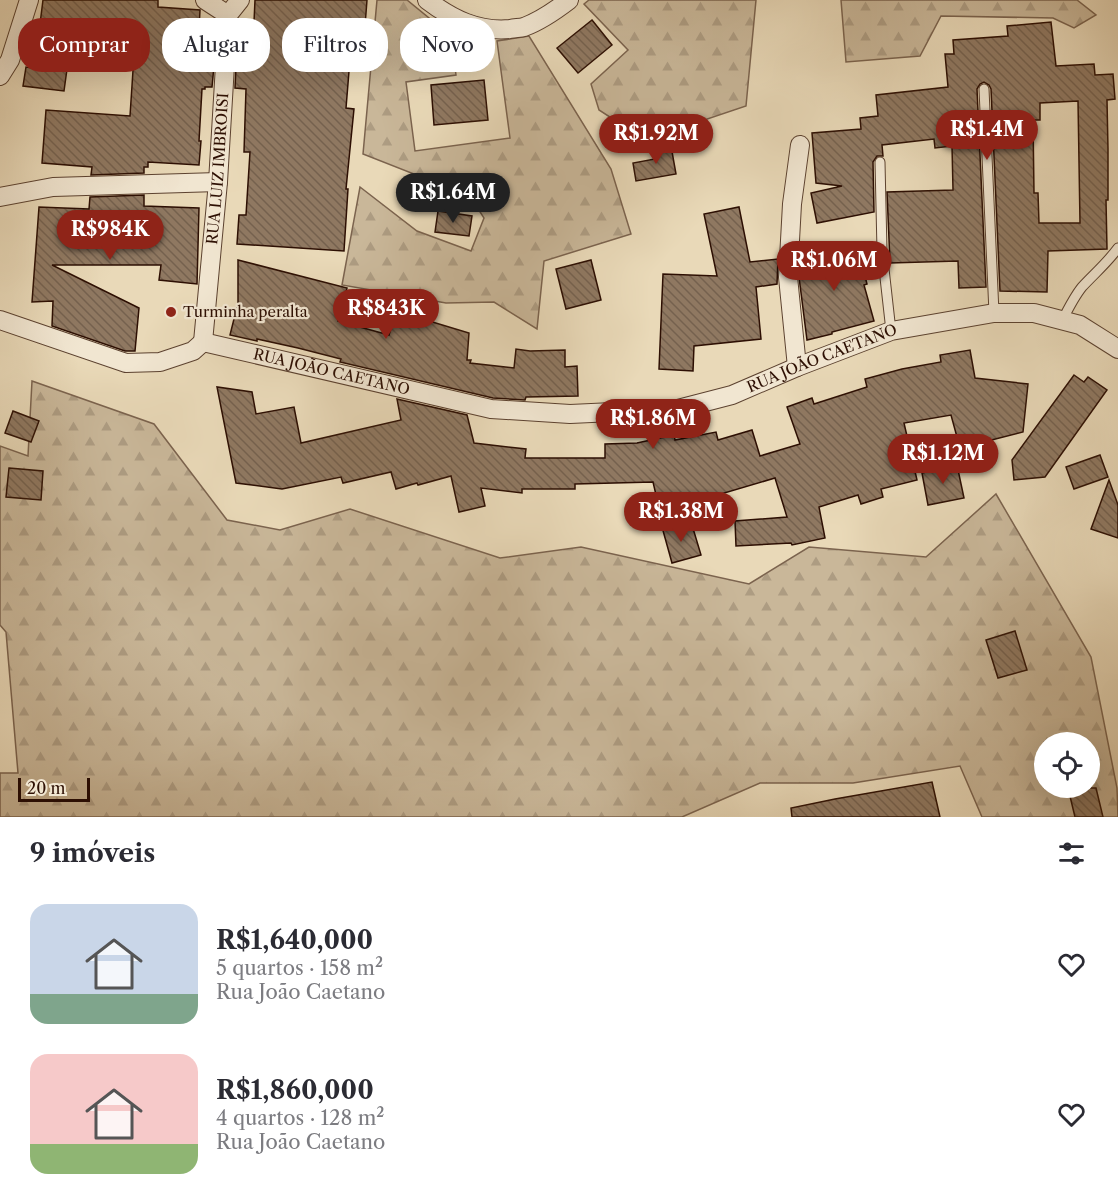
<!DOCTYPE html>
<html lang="pt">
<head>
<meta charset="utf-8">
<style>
  body { margin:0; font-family:"Libre Caslon Text",serif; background:#f7f7f7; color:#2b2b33; height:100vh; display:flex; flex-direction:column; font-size:22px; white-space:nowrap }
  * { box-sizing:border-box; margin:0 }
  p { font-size:20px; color:#7c7c81 }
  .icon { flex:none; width:33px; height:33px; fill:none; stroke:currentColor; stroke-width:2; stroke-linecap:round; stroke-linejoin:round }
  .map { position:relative; height:817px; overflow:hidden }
  .side { display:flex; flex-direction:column; background:#fff; flex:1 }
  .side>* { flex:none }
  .hud { position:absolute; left:18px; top:18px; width:600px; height:54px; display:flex; gap:12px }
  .controls { position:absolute; left:1034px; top:732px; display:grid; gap:12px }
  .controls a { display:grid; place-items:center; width:66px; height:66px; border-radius:50%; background:#fff; box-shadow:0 6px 24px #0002; font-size:30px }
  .scale { position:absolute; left:18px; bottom:15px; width:72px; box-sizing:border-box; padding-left:6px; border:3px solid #2d0f03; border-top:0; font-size:16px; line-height:21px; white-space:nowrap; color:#2d0f03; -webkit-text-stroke:4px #f1e6d1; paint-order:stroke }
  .price { position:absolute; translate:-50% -51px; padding:0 14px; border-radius:21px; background:#8f2418; color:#fff; font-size:20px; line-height:39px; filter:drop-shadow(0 2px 3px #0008) }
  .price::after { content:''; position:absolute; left:50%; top:36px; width:18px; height:14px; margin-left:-9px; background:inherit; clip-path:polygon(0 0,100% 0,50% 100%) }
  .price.selected { background:#222; color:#fff }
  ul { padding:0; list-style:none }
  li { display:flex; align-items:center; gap:18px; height:150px; padding:0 30px }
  li span { display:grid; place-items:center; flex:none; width:168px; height:120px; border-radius:18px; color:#555 }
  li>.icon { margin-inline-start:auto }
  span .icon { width:72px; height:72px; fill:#fffc; stroke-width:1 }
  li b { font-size:26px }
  h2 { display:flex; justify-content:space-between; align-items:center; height:72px; padding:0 30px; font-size:26px }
  .tag { padding:0 21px; border-radius:24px; background:#fff; box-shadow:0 6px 24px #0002; font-size:21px; line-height:54px }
  .tag.selected { background:#8f2418; color:#fff }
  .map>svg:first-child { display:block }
</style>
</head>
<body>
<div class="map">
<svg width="1118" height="817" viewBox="0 0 1118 817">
  <defs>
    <pattern id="forest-firs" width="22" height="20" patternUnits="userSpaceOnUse" patternTransform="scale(1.5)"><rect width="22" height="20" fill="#c9b799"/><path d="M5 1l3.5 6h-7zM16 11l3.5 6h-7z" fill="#ad9c82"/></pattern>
    <pattern id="building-back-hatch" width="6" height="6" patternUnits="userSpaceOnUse" patternTransform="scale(1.5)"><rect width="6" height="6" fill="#8f7861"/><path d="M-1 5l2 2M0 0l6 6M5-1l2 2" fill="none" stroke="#75614e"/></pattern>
  </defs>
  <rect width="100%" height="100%" fill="#e9d9b8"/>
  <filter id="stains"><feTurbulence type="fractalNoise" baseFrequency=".00333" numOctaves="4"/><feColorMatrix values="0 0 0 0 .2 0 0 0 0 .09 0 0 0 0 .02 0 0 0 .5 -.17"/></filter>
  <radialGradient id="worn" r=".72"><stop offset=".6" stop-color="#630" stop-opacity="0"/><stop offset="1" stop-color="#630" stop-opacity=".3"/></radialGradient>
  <g fill="url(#forest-firs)" stroke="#7b634e" stroke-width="1.5" fill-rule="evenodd">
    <path d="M377,0h30l44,36 5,39 -50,7 9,69 95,-13 -13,-97 32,-5 82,133 20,65 -87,27 -7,68 -43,-27 -48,1 -104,-18 18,-98 57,44 54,20 13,-33 -14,-22 -107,-42z"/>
    <path d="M589,0h167l-10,106 -101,34 -46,-30 -8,-26 37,-34 -44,-46z"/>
    <path d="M841,0h236l19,15 -22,13 -21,-10 -112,-2 -21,40 -74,6z"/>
    <path d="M32,381l122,43 73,96 53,10 70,-21 150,49 81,-11 168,37 60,-37 117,10 70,-63 95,163 26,131 1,29h-136l-22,-51 -107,17h-93l-78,34h-682v-44h18l-12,-141 -6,-7v-179l28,10zM1044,742h45v46h-45z"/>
  </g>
  <g fill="url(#building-back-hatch)" stroke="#2d0f03" stroke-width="1.5" fill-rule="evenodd">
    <path d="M43,0h115v7l42,3 -2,38 9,1 -1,17h8l-2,21h-7v2h-3l-3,52h2l-2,24 -51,-3v5h-4v6l-53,2 1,-8 -50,-4 4,-53 84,6 5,-76 -63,-7 -8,58 -41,-5 3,-19 6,1 5,-36h2z"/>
    <path d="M255,0h112l-2,26 -6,-1 -3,35 -6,-1 -4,49 8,1 -8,80h2l-4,62 -107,-7 2,-29h7l4,-63h-6l2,-63 -11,-1 1,-21h8l1,-24 8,1z"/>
    <path d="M592,20l20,25 -34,28 -21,-25z"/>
    <path d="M1051,22l5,44 38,-2 1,11 18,-1 2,25 -8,1 1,49v51h-2l1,49 -59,2 -1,41 -47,-1 -9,-202 -2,-4 -5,-3 -4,2 -3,5 9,198 -27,1 -1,-27 -68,2 -3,-71 66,-2 -1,-44 -17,2 -1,-9 -52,6 1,11h-6l-4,6 1,50 -57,11 -6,-30 31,-7 -26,-3 -4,-50 49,-4 -1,-11 18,-2 -2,-21 72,-8 -3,-33h9l-1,-14 55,-4 -1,-10zM1078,101l2,122h-41l-1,-30h-4l-1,-73h7v-17z"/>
    <path d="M484,80l4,40 -54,5 -3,-40z"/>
    <path d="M671,146l5,28 -40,7 -3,-18 22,-4 -2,-10z"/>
    <path d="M144,195v11l55,2 -2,76 -38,-4 2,-15h-109l87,43 -4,43h-10l-73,-25 1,-25 -21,1 7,-95 50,2 1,-12z"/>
    <path d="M739,207l11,55 28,-3 -1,25 -21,3 5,52 -67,7 -1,25 -34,-2 4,-95 54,2 -13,-62z"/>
    <path d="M438,211l34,5 -3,20 -34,-4z"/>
    <path d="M814,245l2,20 59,-16 2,15h-15l5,20 -3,1 10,36 -42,11v2l-25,6 -8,-63 2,-31z"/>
    <path d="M238,260l109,28 -9,33 51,14 7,-24 73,22 -2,27h4l-1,3 44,5 2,-19 14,2 35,-1v17l12,-1 1,30 -52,1 -1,3 -32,-2 -153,-36 1,-3 -43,-11 -41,-9v2l-27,-6 8,-32z"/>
    <path d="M591,260l10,40 -35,9 -10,-40z"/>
    <path d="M970,350l5,28 53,6 -5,48 -63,16 -9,-33 -47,8 13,57 -36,9 2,8 -22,7 -3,-9 -39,12 6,31 -33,7 -1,-2 -55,3 -1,-25 52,-4 -12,-39 -115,34 -7,-30 -78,2v5h-53v4l-41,-5 4,18 -26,6 -8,-36 -33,9 -1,-2 -21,6 -5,-17 -48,11 -2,-6 -59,12 -46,-6 -19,-96 35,5 4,22 38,-7 7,36 100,-23 -4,-21 70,16 7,28 52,6 -1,9h80v-14l32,-1 37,-8 1,5 41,-8 2,8 34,-10 8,26 40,-12 -13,-37 25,-9 2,6 53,-17 -2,-8 37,-10 39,-7 -1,-7z"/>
    <path d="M1074,375l10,7 4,-5 19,13 -62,87 -31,3 -2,-20z"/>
    <path d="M13,411l26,10 -8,21 -26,-9z"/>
    <path d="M1100,455l8,22 -34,12 -8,-22z"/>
    <path d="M957,465l7,33 -36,7 -6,-32z"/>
    <path d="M9,468l34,3 -2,29 -35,-3z"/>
    <path d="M1109,480l9,25v33l-27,-9z"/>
    <path d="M692,525l9,30 -29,8 -10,-36z"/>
    <path d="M1015,631l12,39 -29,8 -12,-38z"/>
    <path d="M932,782l8,35h-148l-1,-9 44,-9z"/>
    <path d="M1068,788h28l7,29h-28z"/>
  </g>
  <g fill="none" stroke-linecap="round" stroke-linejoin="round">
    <g stroke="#5c4230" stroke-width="11">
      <g id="service">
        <path d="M984,89l10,224"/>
        <path d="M880,162l2,89 9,80"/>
        <path d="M1062,321c6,-12 12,-24 20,-34 12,-13 25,-24 36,-39"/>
      </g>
    </g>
    <g stroke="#5c4230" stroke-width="20">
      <g id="minor">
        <path d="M205,0l23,15"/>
        <path d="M427,0c25,19 51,32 83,29 5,-1 10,-1 14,-2 16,-6 32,-17 45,-27"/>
        <path d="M0,76l10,-16 19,-60"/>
        <path d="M0,197l53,-10 165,-5"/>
        <path d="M0,320l126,43 34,-1 33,-11 10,-9"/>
        <path id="s1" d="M203,342l288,67 79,5 108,-5 54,-14 65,-28 94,-36 103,-18h40l46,12 38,24"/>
        <path id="s2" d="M203,342l15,-160 10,-167 12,-15"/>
        <path d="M797,367l-9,-90 4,-73 8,-59"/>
      </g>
    </g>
    <use href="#service" stroke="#f1e6d1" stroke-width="9"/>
    <use href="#minor" stroke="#f1e6d1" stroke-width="18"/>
  </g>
  <circle fill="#8f2418" stroke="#f1e6d1" stroke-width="2" cx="171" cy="312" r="6"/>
  <g text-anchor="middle" stroke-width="4.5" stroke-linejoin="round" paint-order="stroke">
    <g font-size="15" fill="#2d0f03" stroke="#f1e6d1">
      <text dy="5" stroke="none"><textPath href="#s2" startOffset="174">RUA LUIZ IMBROISI</textPath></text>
      <text dy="5" stroke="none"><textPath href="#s1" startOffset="636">RUA JOÃO CAETANO</textPath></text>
      <text dy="5" stroke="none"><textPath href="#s1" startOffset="132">RUA JOÃO CAETANO</textPath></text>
    </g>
    <g font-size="15" fill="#2d0f03" stroke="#f1e6d1" text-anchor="start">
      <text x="183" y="317">Turminha peralta</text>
    </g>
  </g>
  <rect width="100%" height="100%" filter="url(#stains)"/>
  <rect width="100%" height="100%" fill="url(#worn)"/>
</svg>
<div class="controls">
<a><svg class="icon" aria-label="locate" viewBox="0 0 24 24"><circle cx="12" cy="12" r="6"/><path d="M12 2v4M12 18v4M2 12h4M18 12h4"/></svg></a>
</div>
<div class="scale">20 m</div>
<b class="price" style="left:987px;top:161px">R$1.4M</b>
<b class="price" style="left:656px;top:165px">R$1.92M</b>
<b class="price selected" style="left:453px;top:224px">R$1.64M</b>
<b class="price" style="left:110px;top:261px">R$984K</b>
<b class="price" style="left:834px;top:292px">R$1.06M</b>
<b class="price" style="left:386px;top:340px">R$843K</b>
<b class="price" style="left:653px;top:450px">R$1.86M</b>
<b class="price" style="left:943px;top:485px">R$1.12M</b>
<b class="price" style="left:681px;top:543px">R$1.38M</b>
<div class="hud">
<a class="tag selected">Comprar</a>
<a class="tag">Alugar</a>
<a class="tag">Filtros</a>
<a class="tag">Novo</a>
</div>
</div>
<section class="side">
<h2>9 imóveis<svg class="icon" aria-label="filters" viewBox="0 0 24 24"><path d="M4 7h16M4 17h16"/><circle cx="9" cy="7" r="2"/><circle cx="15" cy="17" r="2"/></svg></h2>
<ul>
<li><span style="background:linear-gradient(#c9d6e8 75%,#7fa58c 0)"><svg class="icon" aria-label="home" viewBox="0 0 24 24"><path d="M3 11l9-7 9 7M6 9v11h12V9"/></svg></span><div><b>R$1,640,000</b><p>5 quartos · 158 m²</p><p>Rua João Caetano</p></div><svg class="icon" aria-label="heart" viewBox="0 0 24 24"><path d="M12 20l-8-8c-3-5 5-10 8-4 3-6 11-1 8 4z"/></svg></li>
<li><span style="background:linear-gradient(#f6c9c9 75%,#8fb573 0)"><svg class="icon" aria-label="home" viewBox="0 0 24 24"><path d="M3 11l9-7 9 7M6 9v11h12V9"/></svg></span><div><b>R$1,860,000</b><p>4 quartos · 128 m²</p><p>Rua João Caetano</p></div><svg class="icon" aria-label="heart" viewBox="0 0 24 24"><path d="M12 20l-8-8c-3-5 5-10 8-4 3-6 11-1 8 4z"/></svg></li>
</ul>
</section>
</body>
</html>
